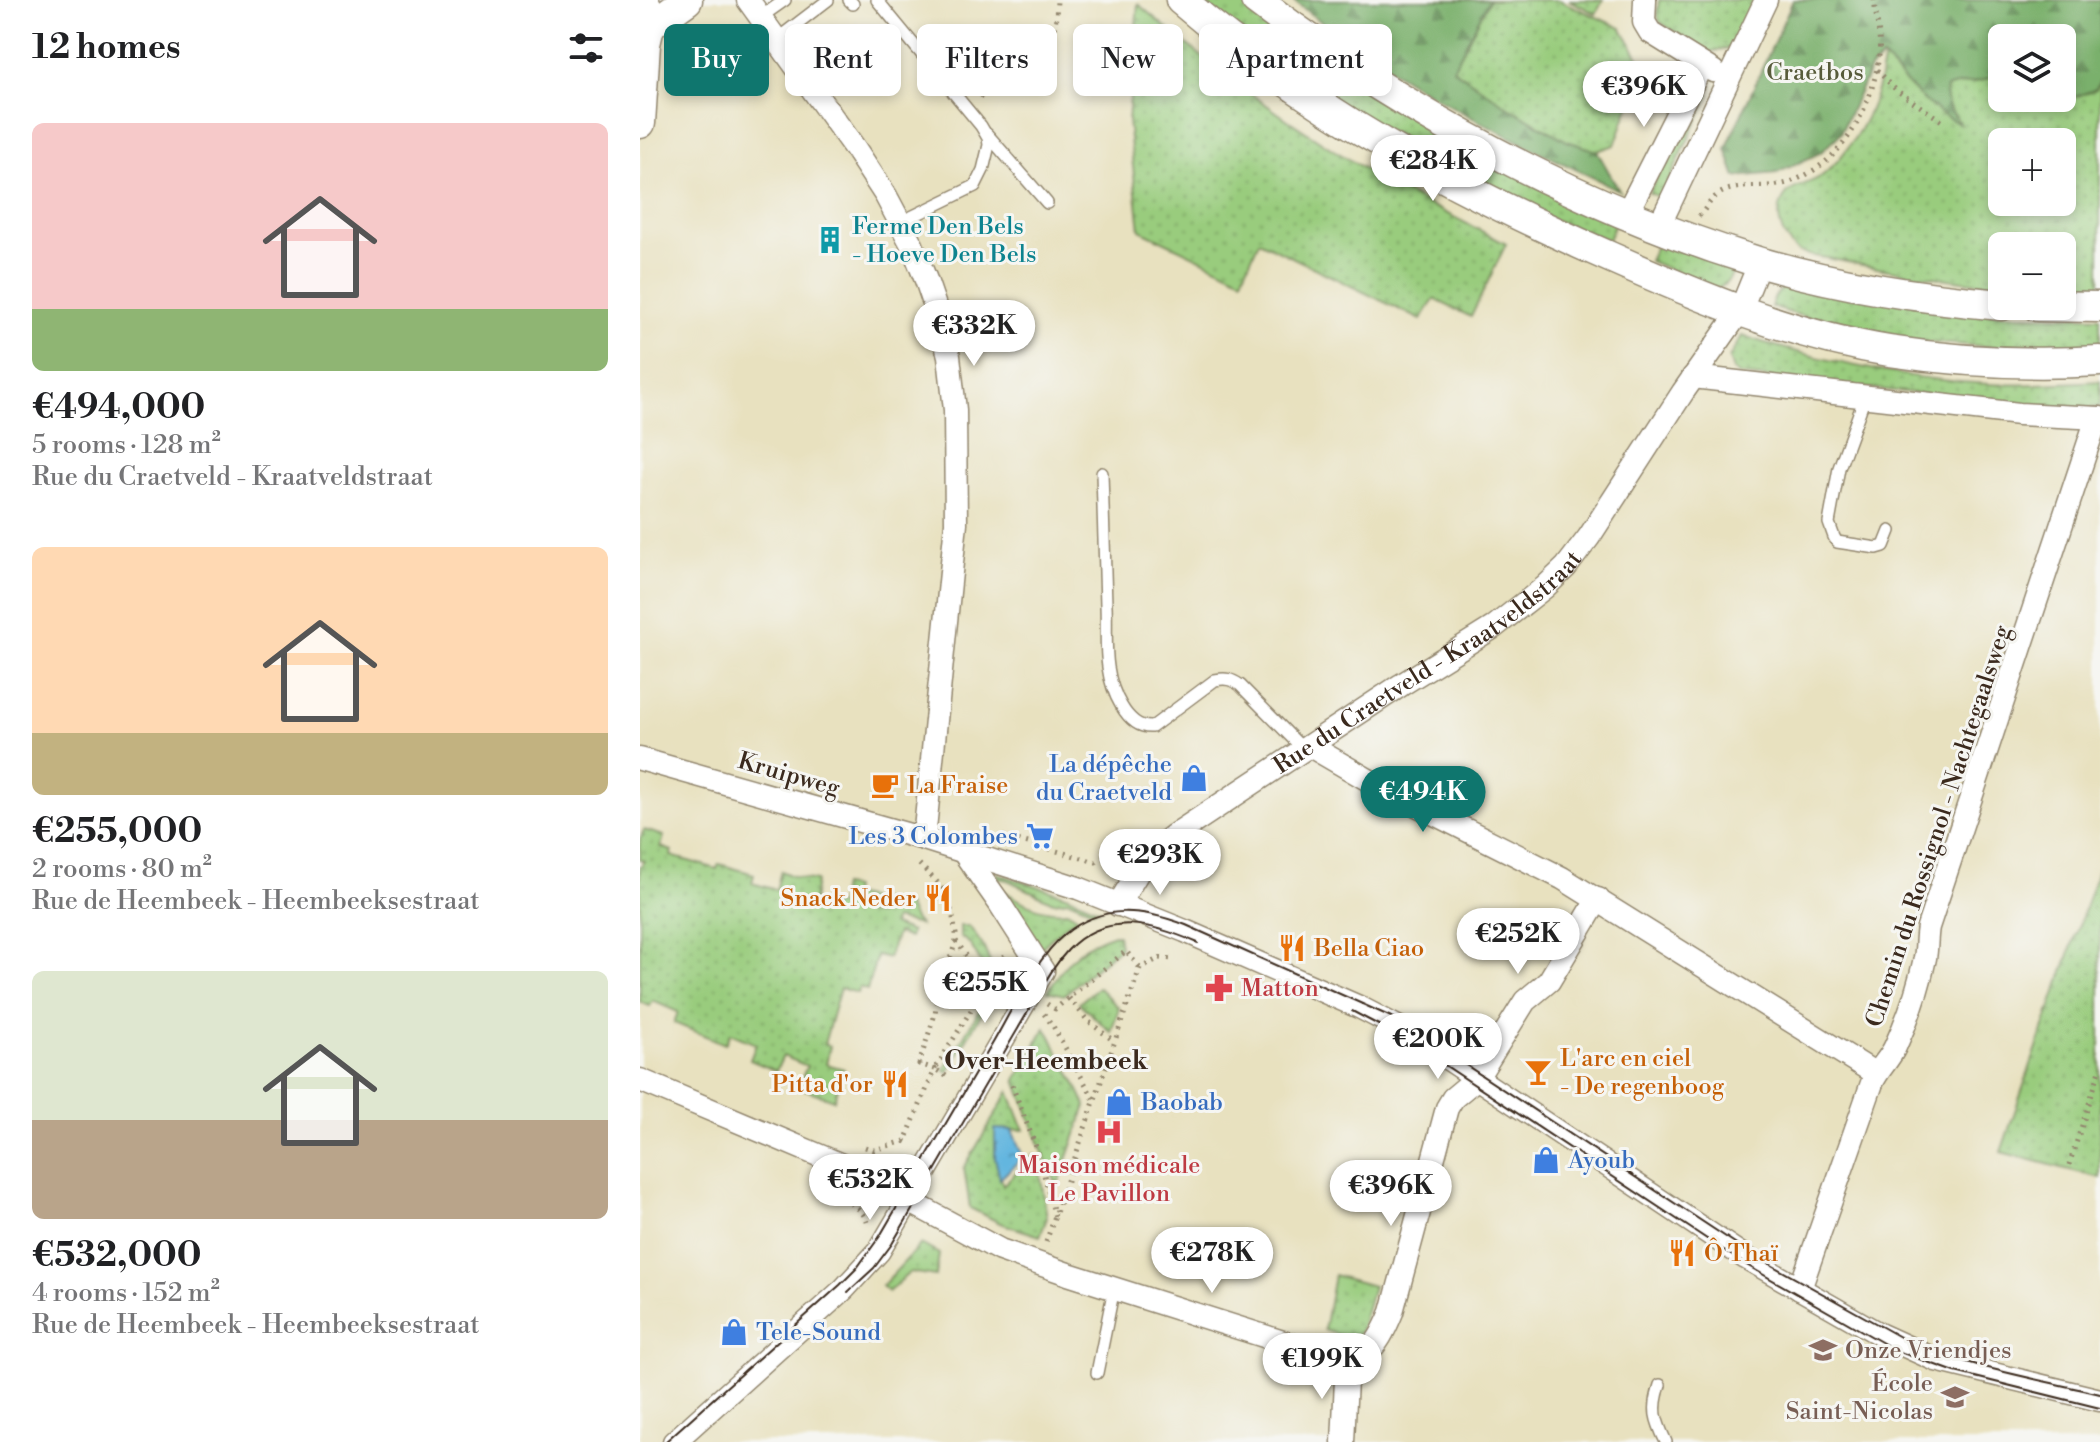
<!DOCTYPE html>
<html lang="en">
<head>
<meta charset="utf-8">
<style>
  body { margin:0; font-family:"Libre Bodoni",serif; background:#f2f2f2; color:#202124; height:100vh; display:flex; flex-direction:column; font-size:30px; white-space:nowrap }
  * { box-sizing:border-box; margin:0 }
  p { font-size:26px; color:#757577 }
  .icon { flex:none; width:44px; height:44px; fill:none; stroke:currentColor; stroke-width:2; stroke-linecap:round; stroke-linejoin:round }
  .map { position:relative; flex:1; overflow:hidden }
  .sheet { display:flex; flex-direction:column; background:#fff; width:640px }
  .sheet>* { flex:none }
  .guide { position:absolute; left:24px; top:24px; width:760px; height:72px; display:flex; gap:16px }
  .controls { position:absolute; left:1348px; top:24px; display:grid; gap:16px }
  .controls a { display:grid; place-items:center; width:88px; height:88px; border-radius:12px; background:#fff; box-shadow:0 4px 12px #0003; font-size:40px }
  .price { position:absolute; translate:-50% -68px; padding:0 18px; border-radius:28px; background:#fff; color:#222; font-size:26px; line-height:52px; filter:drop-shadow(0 2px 4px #0008) }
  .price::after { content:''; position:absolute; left:50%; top:48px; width:24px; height:18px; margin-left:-12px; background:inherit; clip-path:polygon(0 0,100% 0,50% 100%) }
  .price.on { background:#0f766e; color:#fff }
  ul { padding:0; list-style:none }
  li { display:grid; align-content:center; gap:16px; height:424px; padding:0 32px }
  li span { display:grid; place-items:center; height:248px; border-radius:12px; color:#555 }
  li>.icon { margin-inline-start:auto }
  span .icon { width:144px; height:144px; fill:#fffc; stroke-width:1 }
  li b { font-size:34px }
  h2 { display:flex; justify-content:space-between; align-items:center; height:96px; padding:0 32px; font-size:34px }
  .pill { padding:0 28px; border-radius:12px; background:#fff; box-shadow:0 4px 12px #0003; font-size:28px; line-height:72px }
  .pill.on { background:#0f766e; color:#fff }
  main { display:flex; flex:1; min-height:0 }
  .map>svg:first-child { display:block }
</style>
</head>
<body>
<main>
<section class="sheet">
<h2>12 homes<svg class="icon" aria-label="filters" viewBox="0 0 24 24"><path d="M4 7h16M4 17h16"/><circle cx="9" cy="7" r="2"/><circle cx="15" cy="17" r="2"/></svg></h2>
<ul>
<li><span style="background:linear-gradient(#f6c9c9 75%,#8fb573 0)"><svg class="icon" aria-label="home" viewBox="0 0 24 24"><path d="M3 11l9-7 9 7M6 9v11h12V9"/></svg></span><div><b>€494,000</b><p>5 rooms · 128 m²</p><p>Rue du Craetveld - Kraatveldstraat</p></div></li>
<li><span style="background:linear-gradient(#ffd9b3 75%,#c2b280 0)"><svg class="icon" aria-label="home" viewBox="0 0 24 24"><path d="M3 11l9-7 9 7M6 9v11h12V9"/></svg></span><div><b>€255,000</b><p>2 rooms · 80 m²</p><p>Rue de Heembeek - Heembeeksestraat</p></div></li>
<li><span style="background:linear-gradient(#dfe7d0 60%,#b9a48a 0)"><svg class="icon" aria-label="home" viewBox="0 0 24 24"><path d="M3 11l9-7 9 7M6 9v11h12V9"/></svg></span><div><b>€532,000</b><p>4 rooms · 152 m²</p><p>Rue de Heembeek - Heembeeksestraat</p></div></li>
</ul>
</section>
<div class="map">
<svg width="1460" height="1442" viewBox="0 0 1460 1442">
  <defs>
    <pattern id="green-dots" width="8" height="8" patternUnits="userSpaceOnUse" patternTransform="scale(2)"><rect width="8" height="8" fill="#99cc7d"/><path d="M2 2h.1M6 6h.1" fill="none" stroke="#85af6c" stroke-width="1.8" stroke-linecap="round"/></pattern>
    <pattern id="forest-firs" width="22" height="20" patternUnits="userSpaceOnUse" patternTransform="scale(2)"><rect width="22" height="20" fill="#7ab06c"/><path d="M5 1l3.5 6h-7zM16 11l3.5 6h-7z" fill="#658f58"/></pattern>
    <pattern id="water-ripples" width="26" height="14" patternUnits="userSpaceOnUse" patternTransform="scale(2)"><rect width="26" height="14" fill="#63b6df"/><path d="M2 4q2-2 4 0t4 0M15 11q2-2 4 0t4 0" fill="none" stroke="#5394b4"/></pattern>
  </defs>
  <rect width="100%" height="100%" fill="#f6f6f2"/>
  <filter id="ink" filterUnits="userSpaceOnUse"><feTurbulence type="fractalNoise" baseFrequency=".0125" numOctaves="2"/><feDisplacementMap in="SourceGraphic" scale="16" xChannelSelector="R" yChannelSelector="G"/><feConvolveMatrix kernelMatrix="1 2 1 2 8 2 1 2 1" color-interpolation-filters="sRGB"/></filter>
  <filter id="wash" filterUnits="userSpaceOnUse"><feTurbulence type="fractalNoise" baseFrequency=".006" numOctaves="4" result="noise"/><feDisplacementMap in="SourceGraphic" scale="32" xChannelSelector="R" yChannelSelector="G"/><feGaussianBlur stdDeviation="1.8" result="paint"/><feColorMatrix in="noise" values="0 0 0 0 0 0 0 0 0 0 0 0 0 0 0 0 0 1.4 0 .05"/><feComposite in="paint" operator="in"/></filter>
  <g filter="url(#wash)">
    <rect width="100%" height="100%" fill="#e8e1bf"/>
    <g fill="url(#green-dots)" stroke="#6a7b4e" stroke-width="2" fill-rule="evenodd">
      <path d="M559,0h44l372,223 -7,17 -75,-28 -194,-109z"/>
      <path d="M849,0h70l62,28 23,37 -29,80 -18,6 -30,-10 -59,-34 -55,-38z"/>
      <path d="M929,0h34l-7,14z"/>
      <path d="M1019,0h98l-22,43 -7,5 -18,4 -12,-5 -38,-25 -3,-8z"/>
      <path d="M498,4c81,70 171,135 265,187 34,18 69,35 103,53l-35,73 -37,-18 -13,21 -162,-79 -17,38 -102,-49 -12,-109z"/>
      <path d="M1244,57l13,17 62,48c-7,-10 -17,-22 -13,-34 22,-8 36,-1 56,-19v29h60v4l35,-18 3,-4v208l-38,-1v-41h-60v39c-58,-5 -114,-14 -170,-26 -10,-2 -28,-3 -36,-9 -16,-14 -23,-38 -10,-55 7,-9 27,-12 37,-20 22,-18 45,-54 53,-82 4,-11 5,-24 8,-36zM1362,142h60v60h-60z"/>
      <path d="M1059,90h4l6,5 -48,103 -12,-5z"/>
      <path d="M1019,239l74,27c1,10 -7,19 -16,23l-68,-28z"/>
      <path d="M1151,282l178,29 48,4 83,2v33l-33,2 -185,-13 -111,-32c3,-11 10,-20 20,-25z"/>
      <path d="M1102,336c80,25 163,44 247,48 37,2 74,-1 111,-3v26l-22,2 -26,-2 -312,-32 -7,-5 -4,-12z"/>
      <path d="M4,830l20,6 -3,11 11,4 -1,5 46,13 2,-5 35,10 -2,9 24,7 5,-19 11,5 24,5 -3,20 25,5 4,-20 11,2 -1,7 18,4 -3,15 11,1 3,-15 24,2 9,17 5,6 -25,-6 -1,6 18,7 -2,6 -12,-5 -9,25 -11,-3 -10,35 -8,-3 -2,6 -17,-5 -16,56 6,2 -4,18 18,5 -10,31 -36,-13 9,-21 -24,-10 -7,15 -26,-11 6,-16 -26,-11 -5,11 -51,-21 4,-11 -25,-11 -3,5 -10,-4v-135l4,-6 -4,-2v-20z"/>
      <path d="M1460,864v314l-99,-26z"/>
      <path d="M356,873l73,23 29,13 -6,1 -23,-10 -16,2 -45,-22 -10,-2z"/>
      <path d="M364,891c19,12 40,23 63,20l10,6 -12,9 -26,24z"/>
      <path d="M320,926h9l14,20 7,16 -5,8 -15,-26 -10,-8z"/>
      <path d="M474,934l4,1 2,12 -56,48 -16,-4c18,-30 32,-46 66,-57z"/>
      <path d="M359,983l-51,89 -4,-2 44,-75z"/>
      <path d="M458,987l21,21 -8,24 -32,-29z"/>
      <path d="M405,1028c7,7 9,15 13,24 10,18 21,35 28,54l-28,79 -9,-16 -33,-89z"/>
      <path d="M369,1091l15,39 -29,-1v29l8,27 31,-30 6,17 7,46 -7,18 -40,-13 -30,-15 -6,-40z"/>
      <path d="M281,1244l18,10 -3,22 -26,-4 -22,20 -6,-6z"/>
      <path d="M694,1275l39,11 -13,46c-12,7 -23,2 -36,-2z"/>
    </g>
    <g fill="url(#forest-firs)" stroke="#5a6d45" stroke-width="2">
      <path d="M652,0h197l-36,69 55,38 59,34 30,10 22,39c-60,-29 -122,-57 -180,-91 -51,-29 -100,-63 -147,-99z"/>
      <path d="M1153,0h307v80l-4,9 -34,13v-64h-60v31c-20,18 -34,11 -56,19 -4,13 7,26 14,36 -31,-14 -55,-41 -77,-67l-13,12 -30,65 -20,19 -43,20 -41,4 -10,-28z"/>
    </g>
    <path fill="url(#water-ripples)" stroke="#4f707e" stroke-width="2" d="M355,1129l17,1 11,27 -23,22 -5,-21z"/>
  </g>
  <g filter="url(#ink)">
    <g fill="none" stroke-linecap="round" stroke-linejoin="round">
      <g stroke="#92866e" stroke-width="14">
        <g id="lane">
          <path d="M209,0l4,4"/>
          <path d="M237,0l104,126 7,12 1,7 -6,25 -8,16 -74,36"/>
          <path d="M121,17l24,-17"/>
          <path d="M137,39l51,-39"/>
          <path d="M347,134l60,69"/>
          <path d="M1225,397l-26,71 -10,55 5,14 3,5 40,6 7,-2 6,-15"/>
          <path d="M462,473c1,44 3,88 4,132 1,20 -1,42 2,62 3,22 18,62 44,60l63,-47c11,-2 16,-1 25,5l64,65"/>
          <path d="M457,1373l17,-85"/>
          <path d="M1020,1385c-8,25 -5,34 6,57"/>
        </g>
      </g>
      <g stroke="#92866e" stroke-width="25">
        <g id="street">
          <path d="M108,0l108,150 30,46 26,49 14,35 12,35 11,41 6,54 1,113 -32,316"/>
          <path d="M1005,0l-1,22 6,10 63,39"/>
          <path d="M987,213l75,-148"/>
          <path d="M1019,226l107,-226"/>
          <path d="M1053,377l326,37 81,4"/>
          <path d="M670,746l67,39 185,93 314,196"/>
          <path d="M0,759l284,80 154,49 107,43 174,76 52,27 335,224 135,77 55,25 164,40"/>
          <path id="s1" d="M478,905l30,-49 25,-20 228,-151 93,-58 51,-40 21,-20 23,-30 94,-145 57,-81 20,-49"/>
          <path d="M0,1080l204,86 156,84 68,24 253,80c43,12 55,-3 71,-42l55,-204 6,-10 24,-20 48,-77 24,-20 49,-82"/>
          <path d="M1160,1289l72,-206c6,-14 17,-23 23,-36 13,-28 24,-60 30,-89 2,-10 1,-20 3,-31l169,-509"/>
          <path d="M34,1442l170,-153 35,-38 164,-280 -43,-67 -38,-54"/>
          <path d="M703,1442l4,-83"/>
        </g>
      </g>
      <g stroke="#92866e" stroke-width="33">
        <g id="secondary">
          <path d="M541,0c131,112 272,188 429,257 90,40 181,78 279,94 71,11 140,14 211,10"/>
          <path d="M616,0c149,113 323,207 502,262 79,23 162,36 244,43"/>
          <path d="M10,23l13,-6 24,-17"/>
          <path d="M0,123l5,-79 5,-21 -6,-23"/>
          <path d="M1397,306l63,1"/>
        </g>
      </g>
      <g stroke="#92866e" stroke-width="5" stroke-dasharray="2 6" stroke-linecap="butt">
        <path d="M1237,70l19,20 49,33"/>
        <path d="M340,97l63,-45c13,-17 13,-32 14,-52"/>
        <path d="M1059,216c6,-6 10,-14 16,-19 18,-16 50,-7 72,-14 55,-18 85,-73 92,-128 2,-18 -3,-37 -5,-55"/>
        <path d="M363,836l93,26 31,-21"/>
        <path d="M316,941l31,43"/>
        <path d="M354,972l17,11"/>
        <path d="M429,998l19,23 27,21"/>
        <path d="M407,1004l8,5 71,-58 14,17"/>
        <path d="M404,1014l9,12 42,75"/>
        <path d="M306,1076l-11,-7 71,-116"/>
        <path d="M372,1085l26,67 17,65"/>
        <path d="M267,1142l-2,-1 30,-72 -16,-5 16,-50 2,-16 19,-57v-7l-4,-22 -6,-18 -8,-11 -19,-19"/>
        <path d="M225,1147l9,3 31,-9"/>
        <path d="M1429,1165l31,-95"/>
        <path d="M189,1193c14,6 33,13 38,29"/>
        <path d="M406,1242l94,-274 20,-10 15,1"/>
      </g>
      <use href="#lane" stroke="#fff" stroke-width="11"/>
      <use href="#street" stroke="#fff" stroke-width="22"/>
      <use href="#secondary" stroke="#fff" stroke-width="30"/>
      <g stroke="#3b2a1e" stroke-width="2">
        <path d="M712,1011l55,29 336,223 154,88 58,21 145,36"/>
        <path d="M208,1292l26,-24 18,-24 144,-246c9,-17 19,-34 32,-48 38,-40 86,-26 130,-7"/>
        <path d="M25,1442l175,-157 17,-17 23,-32c38,-65 76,-130 114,-195 19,-33 42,-83 71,-107 38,-31 78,-25 121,-9l212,95 352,233 152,85c62,29 132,40 198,56"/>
      </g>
    </g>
  </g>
  <defs>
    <g id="building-bare" transform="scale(2.16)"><path d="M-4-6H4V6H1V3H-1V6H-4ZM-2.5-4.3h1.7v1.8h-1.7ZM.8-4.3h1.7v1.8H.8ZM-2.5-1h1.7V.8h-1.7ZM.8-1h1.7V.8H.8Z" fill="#0f9aa8" stroke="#f6f6f2" stroke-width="2.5" paint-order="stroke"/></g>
    <g id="shop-bare" transform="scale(2.16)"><path d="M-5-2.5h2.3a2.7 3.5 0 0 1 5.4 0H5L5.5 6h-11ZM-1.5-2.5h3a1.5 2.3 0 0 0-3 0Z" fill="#3f7fe0" stroke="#f6f6f2" stroke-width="2.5" paint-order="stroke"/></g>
    <g id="cafe-bare" transform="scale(2.16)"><path d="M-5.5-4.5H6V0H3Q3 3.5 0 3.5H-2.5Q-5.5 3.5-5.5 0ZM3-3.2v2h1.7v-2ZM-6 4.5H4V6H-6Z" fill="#e8710a" stroke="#f6f6f2" stroke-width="2.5" paint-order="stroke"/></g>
    <g id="supermarket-bare" transform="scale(2.16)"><path d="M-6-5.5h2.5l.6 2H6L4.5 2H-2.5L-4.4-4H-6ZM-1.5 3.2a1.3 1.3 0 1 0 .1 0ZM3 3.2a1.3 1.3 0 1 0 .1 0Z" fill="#3f7fe0" stroke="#f6f6f2" stroke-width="2.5" paint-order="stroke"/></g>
    <g id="restaurant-bare" transform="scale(2.16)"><path d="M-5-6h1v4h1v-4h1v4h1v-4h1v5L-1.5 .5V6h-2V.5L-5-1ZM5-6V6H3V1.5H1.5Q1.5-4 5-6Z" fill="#e8710a" stroke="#f6f6f2" stroke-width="2.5" paint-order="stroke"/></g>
    <g id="pharmacy-bare" transform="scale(2.16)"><path d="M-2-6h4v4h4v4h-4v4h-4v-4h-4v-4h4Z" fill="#e0444e" stroke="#f6f6f2" stroke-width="2.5" paint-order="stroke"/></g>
    <g id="bar-bare" transform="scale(2.16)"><path d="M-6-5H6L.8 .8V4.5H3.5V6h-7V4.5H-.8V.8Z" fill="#e8710a" stroke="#f6f6f2" stroke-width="2.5" paint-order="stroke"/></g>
    <g id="hospital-bare" transform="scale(2.16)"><path d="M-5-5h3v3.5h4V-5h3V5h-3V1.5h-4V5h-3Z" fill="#e0444e" stroke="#f6f6f2" stroke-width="2.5" paint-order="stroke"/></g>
    <g id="school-bare" transform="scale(2.16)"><path d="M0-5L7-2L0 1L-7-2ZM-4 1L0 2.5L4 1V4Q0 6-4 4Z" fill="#8d6e63" stroke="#f6f6f2" stroke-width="2.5" paint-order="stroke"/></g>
  </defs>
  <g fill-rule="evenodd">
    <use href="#building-bare" x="190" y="240"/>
    <use href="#shop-bare" x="554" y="778"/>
    <use href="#cafe-bare" x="245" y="785"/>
    <use href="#supermarket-bare" x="400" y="836"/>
    <use href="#restaurant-bare" x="298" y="898"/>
    <use href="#restaurant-bare" x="652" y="948"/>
    <use href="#pharmacy-bare" x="579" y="988"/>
    <use href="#bar-bare" x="898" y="1072"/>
    <use href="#restaurant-bare" x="255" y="1084"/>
    <use href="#shop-bare" x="479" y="1102"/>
    <use href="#hospital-bare" x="469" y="1132"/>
    <use href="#shop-bare" x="906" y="1160"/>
    <use href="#restaurant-bare" x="1042" y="1253"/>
    <use href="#shop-bare" x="94" y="1332"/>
    <use href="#school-bare" x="1183" y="1350"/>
    <use href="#school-bare" x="1315" y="1397"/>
  </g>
  <g text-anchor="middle" stroke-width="6" stroke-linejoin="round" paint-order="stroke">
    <g font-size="24" fill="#575b3a" stroke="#f6f6f2">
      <text x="1175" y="80">Craetbos</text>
    </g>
    <g font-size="24" fill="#0d838f" stroke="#f6f6f2" text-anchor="start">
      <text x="212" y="234">Ferme Den Bels<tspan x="212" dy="28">- Hoeve Den Bels</tspan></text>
    </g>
    <g font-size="24" fill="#3b2a1e" stroke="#f6f6f2">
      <text dy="8" stroke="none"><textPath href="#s1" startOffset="398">Rue du Craetveld - Kraatveldstraat</textPath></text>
      <text transform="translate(149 774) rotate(16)" y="8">Kruipweg</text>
      <text transform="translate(1298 826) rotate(-72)" y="8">Chemin du Rossignol - Nachtegaalsweg</text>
    </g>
    <g font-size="24" fill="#366cbe" stroke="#f6f6f2" text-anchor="start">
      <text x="532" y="772" text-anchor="end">La dépêche<tspan x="532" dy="28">du Craetveld</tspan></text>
      <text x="378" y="844" text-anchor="end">Les 3 Colombes</text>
      <text x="501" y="1110">Baobab</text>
      <text x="928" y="1168">Ayoub</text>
      <text x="116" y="1340">Tele-Sound</text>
    </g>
    <g font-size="24" fill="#c56008" stroke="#f6f6f2" text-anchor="start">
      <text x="267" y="793">La Fraise</text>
      <text x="276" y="906" text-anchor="end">Snack Neder</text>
      <text x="674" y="956">Bella Ciao</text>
      <text x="920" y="1066">L'arc en ciel<tspan x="920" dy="28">- De regenboog</tspan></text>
      <text x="233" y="1092" text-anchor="end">Pitta d'or</text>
      <text x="1064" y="1261">Ô Thaï</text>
    </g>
    <g font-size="24" fill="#be3a42" stroke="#f6f6f2" text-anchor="start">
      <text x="601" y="996">Matton</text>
      <text x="469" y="1173" text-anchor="middle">Maison médicale<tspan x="469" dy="28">Le Pavillon</tspan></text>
    </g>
    <g font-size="24" fill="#785e54" stroke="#f6f6f2" text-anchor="start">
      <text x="1205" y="1358">Onze Vriendjes</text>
      <text x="1293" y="1391" text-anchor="end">École<tspan x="1293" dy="28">Saint-Nicolas</tspan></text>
    </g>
    <g font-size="26" font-weight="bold" fill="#3b2a1e" stroke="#f6f6f2">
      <text x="406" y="1069">Over-Heembeek</text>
    </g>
  </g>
</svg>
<div class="controls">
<a><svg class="icon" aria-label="layers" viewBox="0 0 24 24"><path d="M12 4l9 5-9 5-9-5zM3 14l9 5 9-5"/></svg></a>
<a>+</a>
<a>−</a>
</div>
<b class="price" style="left:1004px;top:129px">€396K</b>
<b class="price" style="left:793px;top:203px">€284K</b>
<b class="price" style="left:334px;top:368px">€332K</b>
<b class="price on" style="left:783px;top:834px">€494K</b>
<b class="price" style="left:520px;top:897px">€293K</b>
<b class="price" style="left:878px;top:976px">€252K</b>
<b class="price" style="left:345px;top:1025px">€255K</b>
<b class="price" style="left:798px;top:1081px">€200K</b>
<b class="price" style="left:230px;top:1222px">€532K</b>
<b class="price" style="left:751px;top:1228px">€396K</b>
<b class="price" style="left:572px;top:1295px">€278K</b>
<b class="price" style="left:682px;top:1401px">€199K</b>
<div class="guide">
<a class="pill on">Buy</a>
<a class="pill">Rent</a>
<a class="pill">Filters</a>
<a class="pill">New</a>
<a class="pill">Apartment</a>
</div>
</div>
</main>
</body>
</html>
